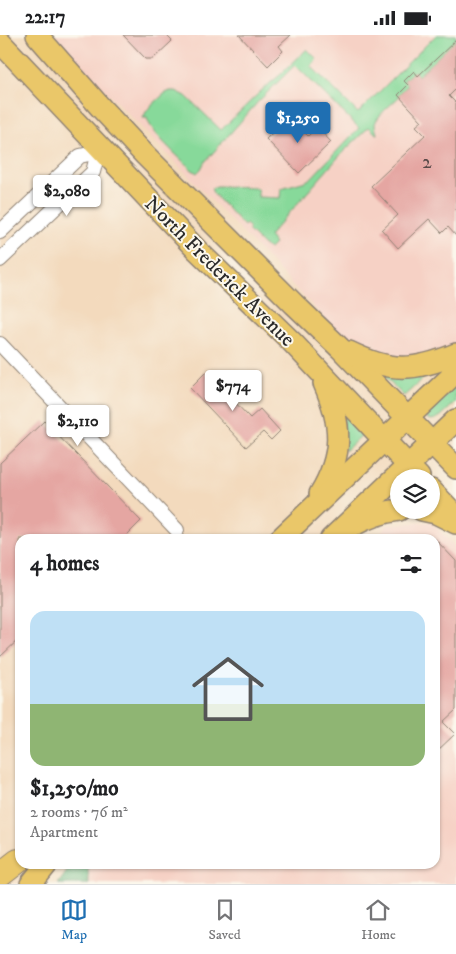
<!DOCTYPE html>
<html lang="en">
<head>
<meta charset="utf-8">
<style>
  body { margin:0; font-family:"IM FELL DW Pica",serif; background:#f2f2f2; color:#202124; height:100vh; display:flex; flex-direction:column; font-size:19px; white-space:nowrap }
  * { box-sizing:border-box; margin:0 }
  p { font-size:16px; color:#757577 }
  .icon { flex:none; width:28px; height:28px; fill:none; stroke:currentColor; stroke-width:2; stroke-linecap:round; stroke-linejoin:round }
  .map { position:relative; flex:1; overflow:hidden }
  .sheet { position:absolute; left:15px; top:499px; width:425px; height:335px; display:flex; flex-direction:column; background:#fff; border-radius:15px; box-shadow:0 1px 4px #0004 }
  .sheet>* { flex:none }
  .fabs { position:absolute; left:390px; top:434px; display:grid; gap:10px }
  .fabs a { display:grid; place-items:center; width:50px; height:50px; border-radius:50%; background:#fff; box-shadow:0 1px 4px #0004; font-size:25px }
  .price { position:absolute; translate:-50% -42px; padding:0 11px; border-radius:5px; background:#fff; color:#222; font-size:16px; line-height:32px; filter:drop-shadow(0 1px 2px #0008) }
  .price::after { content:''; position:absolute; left:50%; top:30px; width:15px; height:11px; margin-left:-8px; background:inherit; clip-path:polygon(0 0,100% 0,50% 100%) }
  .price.active { background:#1f6fb2; color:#fff }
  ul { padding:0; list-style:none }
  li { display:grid; align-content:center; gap:10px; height:265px; padding:0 15px }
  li+li { border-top:1px solid #e0e0e0 }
  li span { display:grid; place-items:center; height:155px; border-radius:15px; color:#555 }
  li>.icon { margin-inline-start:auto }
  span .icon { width:90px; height:90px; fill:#fffc; stroke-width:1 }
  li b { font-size:21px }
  h2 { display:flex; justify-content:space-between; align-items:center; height:60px; padding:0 15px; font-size:21px }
  .status { display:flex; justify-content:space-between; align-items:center; height:35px; padding:0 25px; background:#fff; direction:ltr }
  .status svg { height:14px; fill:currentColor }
  .tabs { display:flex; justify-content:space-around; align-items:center; height:70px; border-top:1px solid #e0e0e0; background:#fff; font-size:14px; color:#757577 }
  .tabs a { display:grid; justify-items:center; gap:2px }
  .tabs .active { color:#1f6fb2 }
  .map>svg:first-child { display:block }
</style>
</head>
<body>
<div class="status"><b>22:17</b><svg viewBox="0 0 49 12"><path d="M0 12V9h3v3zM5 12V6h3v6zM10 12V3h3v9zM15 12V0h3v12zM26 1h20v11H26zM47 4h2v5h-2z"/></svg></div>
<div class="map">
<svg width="456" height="849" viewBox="0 0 456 849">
  <rect width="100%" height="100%" fill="#fbf7ec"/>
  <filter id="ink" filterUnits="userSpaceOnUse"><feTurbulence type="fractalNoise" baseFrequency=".02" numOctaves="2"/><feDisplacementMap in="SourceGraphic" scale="10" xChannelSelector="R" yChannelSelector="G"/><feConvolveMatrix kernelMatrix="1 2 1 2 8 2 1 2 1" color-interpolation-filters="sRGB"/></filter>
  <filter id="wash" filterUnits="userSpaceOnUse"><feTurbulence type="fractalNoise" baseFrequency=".0096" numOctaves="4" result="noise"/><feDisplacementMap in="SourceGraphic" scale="20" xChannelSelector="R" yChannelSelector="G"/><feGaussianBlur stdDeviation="1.12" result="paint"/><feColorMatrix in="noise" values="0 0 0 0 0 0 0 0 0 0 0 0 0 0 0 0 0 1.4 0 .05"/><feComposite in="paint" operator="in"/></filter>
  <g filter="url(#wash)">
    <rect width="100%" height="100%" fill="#f3dabd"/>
    <g fill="#f6d1c5">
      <path d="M51,0h405v310l-46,17 -57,-14 -174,-182z"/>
      <path d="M431,487l25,26v336h-368l-4,-20h351v-325h-62l15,-14z"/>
    </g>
    <g fill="#87d99a" stroke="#598262">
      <path d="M436,0h20v5l-38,36 -4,-5 -10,9 4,5 -10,10 1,2c-6,6 -24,20 -24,28 0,2 2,8 2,9h-1l-7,-7 -26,25 -74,84 6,8 -5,5 -7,-4 -15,-15 2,-2 -4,-4 -2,2 -31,-33 -2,-5 6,-2 38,1 3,2v8l22,1 1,-10 25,-7 5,-3 48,-50 -64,-63 -38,38 -53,60 -3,6 -4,4 -6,-4c-11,-11 -41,-37 -44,-51h-4l4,-8 17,-16 6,-3h6l10,5 35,34 41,-40 18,-15 27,-26 10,10 -6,7 47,47z"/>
      <path d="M435,333l-31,28 -27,-26z"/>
      <path d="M456,350v17l-15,14 -5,3 -5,1 -4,-2v-5z"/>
      <path d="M343,377l20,22 -18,17z"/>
    </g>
    <path fill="#6db982" stroke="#4c7256" d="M72,829h18l-2,7 1,13h-31z"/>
    <g id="blocks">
      <g fill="#e5a6a2">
        <path d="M123,0h43l6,6 -19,18h-7z"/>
        <path d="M239,0h52l-12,11 4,5 -15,15z"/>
        <path d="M456,5v49l-7,7 7,7v133l-8,-9 -6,6 -13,-14 -31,29 -16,-18 16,-15 -27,-29 54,-51 -9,-9 6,-5 -24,-26 10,-10 -4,-4 10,-10 4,5z"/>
        <path d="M289,82l19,19 9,-9 14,15 -32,31 -33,-34z"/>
        <path d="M206,337l44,46 10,-9 20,22 -9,9 -8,-8 -17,15 -56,-59z"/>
        <path d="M44,386l97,100 -18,18h-103v99l-20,19v-194z"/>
        <path d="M435,504l21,22v149l-13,12 12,12 -20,19z"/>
      </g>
    </g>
  </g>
  <g filter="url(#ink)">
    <use href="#blocks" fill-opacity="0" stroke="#8f8274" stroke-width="1"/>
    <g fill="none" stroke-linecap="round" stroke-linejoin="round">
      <g stroke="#8f8274" stroke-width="16">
        <g id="minor">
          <path d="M0,197l80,-76 18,-4 -5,20 -93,88"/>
          <path d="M0,309l177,186"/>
        </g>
      </g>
      <g stroke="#8f8274" stroke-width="24">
        <g id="primary">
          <path d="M37,0l65,74 43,46 149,149 46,44 116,120"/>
          <path d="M0,7l197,208 94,91 128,136"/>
          <path d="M349,317c41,20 64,20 107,2"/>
          <path d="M431,455l25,26"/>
          <path d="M320,459c24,-40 22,-70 4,-111"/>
          <path d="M422,475l14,3 20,10"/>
          <path d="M352,491c14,-8 30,-14 47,-16"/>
          <path d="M280,504l176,-167"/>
          <path d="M331,504l125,-119"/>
          <path d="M31,849l16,-20"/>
        </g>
      </g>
      <g stroke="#8f8274" stroke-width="26">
        <path id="motorway" d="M0,840l18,-14"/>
      </g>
      <use href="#minor" stroke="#fff" stroke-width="14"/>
      <use href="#primary" stroke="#eac769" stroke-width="21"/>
      <use href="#motorway" stroke="#eac769" stroke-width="24"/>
    </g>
  </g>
  <g text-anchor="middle" stroke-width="4" stroke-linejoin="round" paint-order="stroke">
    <g font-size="19" fill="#5a4a49">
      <text x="427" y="133">2</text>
    </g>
    <g font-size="21" fill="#2b2b2b" stroke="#fbf7ec">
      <text transform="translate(220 236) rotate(45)" y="7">North Frederick Avenue</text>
    </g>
  </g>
</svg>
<div class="fabs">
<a><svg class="icon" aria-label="layers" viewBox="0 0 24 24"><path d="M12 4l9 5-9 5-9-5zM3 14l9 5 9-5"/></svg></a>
</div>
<b class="price active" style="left:298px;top:109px">$1,250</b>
<b class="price" style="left:67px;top:182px">$2,080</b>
<b class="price" style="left:233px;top:377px">$774</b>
<b class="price" style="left:78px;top:412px">$2,110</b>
<section class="sheet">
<h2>4 homes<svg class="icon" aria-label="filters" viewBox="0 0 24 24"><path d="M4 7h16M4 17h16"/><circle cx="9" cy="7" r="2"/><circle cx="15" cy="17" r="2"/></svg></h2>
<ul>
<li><span style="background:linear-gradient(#bfe0f5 60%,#8fb573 0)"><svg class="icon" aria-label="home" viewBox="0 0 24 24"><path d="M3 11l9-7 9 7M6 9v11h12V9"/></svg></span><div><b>$1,250/mo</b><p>2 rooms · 76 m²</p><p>Apartment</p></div></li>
</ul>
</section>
</div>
<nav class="tabs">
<a class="active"><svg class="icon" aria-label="map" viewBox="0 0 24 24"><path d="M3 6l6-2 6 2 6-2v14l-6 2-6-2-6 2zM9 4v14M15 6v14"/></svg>Map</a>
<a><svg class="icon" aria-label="saved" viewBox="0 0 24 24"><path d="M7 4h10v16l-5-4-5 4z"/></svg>Saved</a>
<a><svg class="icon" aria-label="home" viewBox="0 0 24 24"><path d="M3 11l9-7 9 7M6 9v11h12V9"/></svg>Home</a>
</nav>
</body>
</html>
